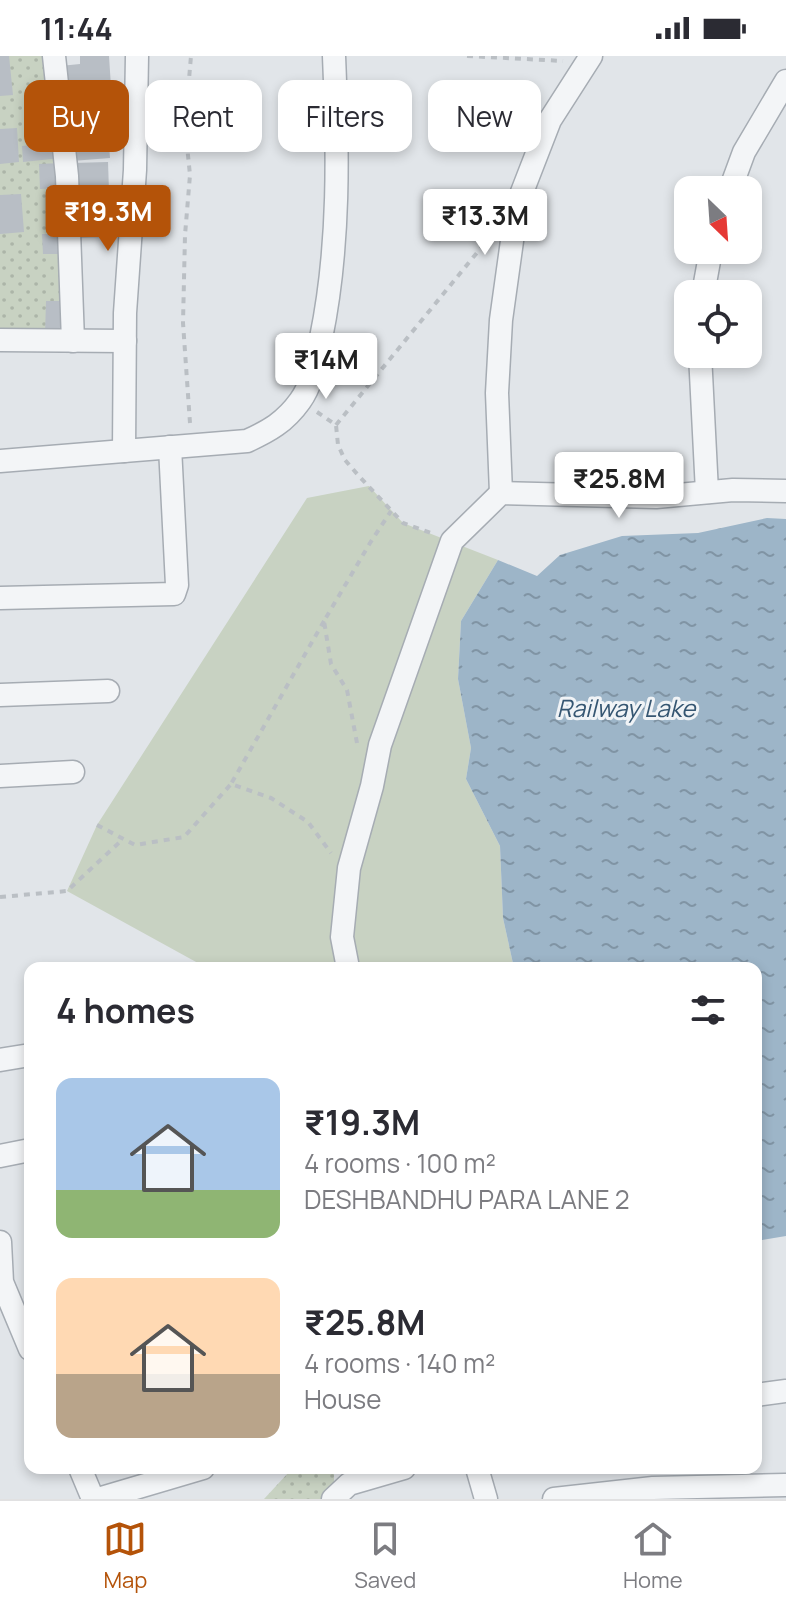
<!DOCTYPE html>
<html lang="en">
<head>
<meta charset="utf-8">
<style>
  body { margin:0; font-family:Manrope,sans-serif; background:#f7f7f7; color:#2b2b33; height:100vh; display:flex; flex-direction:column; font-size:30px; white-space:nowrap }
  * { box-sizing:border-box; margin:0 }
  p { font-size:26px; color:#7c7c81 }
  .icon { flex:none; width:44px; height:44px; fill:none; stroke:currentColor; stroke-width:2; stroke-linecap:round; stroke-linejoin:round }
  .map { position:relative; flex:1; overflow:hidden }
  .side { position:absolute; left:24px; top:906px; width:738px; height:512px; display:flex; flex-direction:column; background:#fff; border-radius:16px; box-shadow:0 4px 12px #0003 }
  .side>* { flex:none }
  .banner { position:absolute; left:24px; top:24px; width:738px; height:72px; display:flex; gap:16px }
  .needle { width:52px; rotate:155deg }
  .controls { position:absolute; left:674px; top:120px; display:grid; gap:16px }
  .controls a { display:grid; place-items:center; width:88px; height:88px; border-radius:16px; background:#fff; box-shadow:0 4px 12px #0003; font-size:40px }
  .price { position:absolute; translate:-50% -68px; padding:0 18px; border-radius:8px; background:#fff; color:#222; font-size:26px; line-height:52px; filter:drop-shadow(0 2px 4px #0008) }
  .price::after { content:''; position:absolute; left:50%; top:48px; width:24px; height:18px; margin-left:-12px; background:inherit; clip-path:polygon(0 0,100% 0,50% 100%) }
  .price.on { background:#b45309; color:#fff }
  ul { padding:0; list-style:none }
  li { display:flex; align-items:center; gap:24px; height:200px; padding:0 32px }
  li span { display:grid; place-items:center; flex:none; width:224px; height:160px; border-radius:16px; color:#555 }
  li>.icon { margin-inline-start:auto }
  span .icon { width:96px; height:96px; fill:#fffc; stroke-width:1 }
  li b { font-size:34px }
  h2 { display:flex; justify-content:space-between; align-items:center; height:96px; padding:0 32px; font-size:34px }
  .tag { padding:0 28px; border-radius:16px; background:#fff; box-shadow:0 4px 12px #0003; font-size:28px; line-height:72px }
  .tag.on { background:#b45309; color:#fff }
  .status { display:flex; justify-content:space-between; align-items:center; height:56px; padding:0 40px; background:#fff; direction:ltr }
  .status svg { height:22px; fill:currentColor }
  .dock { display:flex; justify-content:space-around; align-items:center; height:112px; border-top:2px solid #e1e1e2; background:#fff; font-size:22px; color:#7c7c81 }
  .dock a { display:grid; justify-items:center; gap:4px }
  .dock .on { color:#b45309 }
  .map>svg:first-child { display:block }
</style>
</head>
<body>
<div class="status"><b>11:44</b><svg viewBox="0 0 49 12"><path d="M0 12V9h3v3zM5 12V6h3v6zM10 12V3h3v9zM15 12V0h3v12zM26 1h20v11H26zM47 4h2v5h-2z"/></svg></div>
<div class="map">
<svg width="786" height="1443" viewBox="0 0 786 1443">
  <defs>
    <pattern id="grass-dots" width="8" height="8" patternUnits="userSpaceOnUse" patternTransform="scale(2)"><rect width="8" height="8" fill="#c8d2c2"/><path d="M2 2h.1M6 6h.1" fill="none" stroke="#acb5a8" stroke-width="1.8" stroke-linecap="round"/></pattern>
    <pattern id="water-ripples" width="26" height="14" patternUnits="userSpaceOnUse" patternTransform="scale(2)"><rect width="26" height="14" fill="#9db5c8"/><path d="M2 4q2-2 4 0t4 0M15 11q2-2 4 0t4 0" fill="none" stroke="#8094a4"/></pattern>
  </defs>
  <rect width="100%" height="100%" fill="#e1e5e9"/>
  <g fill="url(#grass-dots)">
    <path d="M0,0h54l18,283h-72z"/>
    <path d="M334,1414v29h-70l25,-27z"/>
  </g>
  <path fill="#c8d2c2" d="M369,430l34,37 95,37 -37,61 -3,58 13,69 -5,31 34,67 3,72 11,50h-307l-140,-77 30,-66 210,-327z"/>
  <path fill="url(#water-ripples)" d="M767,462l19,1v717l-30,5v-273h-242l-11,-50 -3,-72 -34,-67 5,-31 -13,-69 3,-58 37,-61 39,16 23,-21 62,-19 76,-3z"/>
  <g fill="#b8bec5">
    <path d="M0,0h9l4,39 -13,1z"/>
    <path d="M80,0h29l3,46 -50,4 -2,-40 20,-2z"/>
    <path d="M107,61l3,41 -38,3 -4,-41z"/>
    <path d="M17,72l2,34 -19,2v-35z"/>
    <path d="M59,86l2,16 -38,4 -1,-16z"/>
    <path d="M108,106l1,29 -36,2 -1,-30z"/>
    <path d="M61,107l1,25 -22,1 -1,-25z"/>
    <path d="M21,138l3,38 -24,2v-39z"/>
    <path d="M72,143h33l1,38 -33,1z"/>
    <path d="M42,178h27l1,20h-27z"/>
    <path d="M46,245h25l-1,35h-25z"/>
  </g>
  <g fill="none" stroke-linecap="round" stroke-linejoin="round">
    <g stroke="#a6acb3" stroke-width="25">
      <g id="minor">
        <path d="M54,0l13,120 6,165"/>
        <path d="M730,134l14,-38 42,-71"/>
        <path d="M703,238l8,-44"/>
        <path d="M0,284l125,1"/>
        <path d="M700,298l7,138"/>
        <path d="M124,395l1,-138 10,-143 2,-114"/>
        <path d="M0,405l247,-20c22,-10 38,-19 53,-40 13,-18 16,-42 21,-63 19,-92 17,-189 13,-282"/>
        <path d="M501,437l-4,-100 4,-73 16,-115 33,-85 41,-64"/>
        <path d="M0,542l174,-4 3,-9 -7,-138"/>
        <path d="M0,639l108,-4"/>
        <path d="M0,720l73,-4"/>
        <path d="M348,912l-6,-31 7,-69 23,-82 8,-41 72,-204 49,-48 155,4 77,-7 53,1"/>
        <path d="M0,1004l30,-5"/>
        <path d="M0,1100l30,-6"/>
        <path d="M0,1186l2,40 28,67"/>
        <path d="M756,1339l30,-4"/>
        <path d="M80,1412l13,31"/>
        <path d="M477,1412l9,31"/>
        <path d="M98,1443l105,-31"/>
        <path d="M333,1443l16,-15 55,-16"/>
        <path d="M554,1443l99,-11 132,-3"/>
      </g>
    </g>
    <g stroke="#babfc4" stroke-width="4" stroke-dasharray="6 6" stroke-linecap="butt">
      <path d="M467,0l96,5"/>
      <path d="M317,356l19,13 2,20 7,15 13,15 45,48 28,10"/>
      <path d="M190,367l-7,-100 2,-88 5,-60 -5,-49 6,-70"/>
      <path d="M336,369l153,-187"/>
      <path d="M324,565l-93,163 40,14 37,24 23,31"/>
      <path d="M357,687l-10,-53 -16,-26 -7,-43 46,-78 21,-32"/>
      <path d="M97,769l38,20 49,-8 47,-53"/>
      <path d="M0,841l67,-6 56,-52"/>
    </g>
    <use href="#minor" stroke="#f3f5f7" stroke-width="22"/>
  </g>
  <g text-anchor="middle" stroke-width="6" stroke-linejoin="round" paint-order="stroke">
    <g font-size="24" font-style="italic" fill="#355672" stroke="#f0f3f6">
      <text x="626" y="661">Railway Lake</text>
    </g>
  </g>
</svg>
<div class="controls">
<a><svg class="needle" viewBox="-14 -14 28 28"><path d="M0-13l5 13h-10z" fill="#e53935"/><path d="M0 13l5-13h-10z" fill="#7c7c81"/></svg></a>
<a><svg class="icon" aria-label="locate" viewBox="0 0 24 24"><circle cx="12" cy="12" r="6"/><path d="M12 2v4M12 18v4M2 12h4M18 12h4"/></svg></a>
</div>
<b class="price on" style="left:108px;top:197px">₹19.3M</b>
<b class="price" style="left:485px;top:201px">₹13.3M</b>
<b class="price" style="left:326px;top:345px">₹14M</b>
<b class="price" style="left:619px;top:464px">₹25.8M</b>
<div class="banner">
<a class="tag on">Buy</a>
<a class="tag">Rent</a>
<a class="tag">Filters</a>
<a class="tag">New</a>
</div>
<section class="side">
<h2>4 homes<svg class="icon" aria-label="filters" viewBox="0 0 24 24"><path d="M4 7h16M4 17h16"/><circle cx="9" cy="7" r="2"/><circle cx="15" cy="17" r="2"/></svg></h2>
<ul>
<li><span style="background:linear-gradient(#a9c7e8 70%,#8fb573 0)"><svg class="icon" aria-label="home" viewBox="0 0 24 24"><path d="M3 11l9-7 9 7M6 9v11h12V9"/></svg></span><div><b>₹19.3M</b><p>4 rooms · 100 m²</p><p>DESHBANDHU PARA LANE 2</p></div></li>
<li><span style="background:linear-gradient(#ffd9b3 60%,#b9a48a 0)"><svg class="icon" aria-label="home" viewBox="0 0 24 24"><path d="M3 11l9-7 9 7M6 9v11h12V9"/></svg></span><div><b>₹25.8M</b><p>4 rooms · 140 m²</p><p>House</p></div></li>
</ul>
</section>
</div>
<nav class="dock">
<a class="on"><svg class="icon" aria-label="map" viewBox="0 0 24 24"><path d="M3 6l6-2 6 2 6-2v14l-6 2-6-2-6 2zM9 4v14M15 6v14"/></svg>Map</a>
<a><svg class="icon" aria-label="saved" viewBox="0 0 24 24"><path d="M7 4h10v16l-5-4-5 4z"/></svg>Saved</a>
<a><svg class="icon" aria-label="home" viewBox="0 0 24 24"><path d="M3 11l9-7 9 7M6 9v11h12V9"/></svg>Home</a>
</nav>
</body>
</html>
